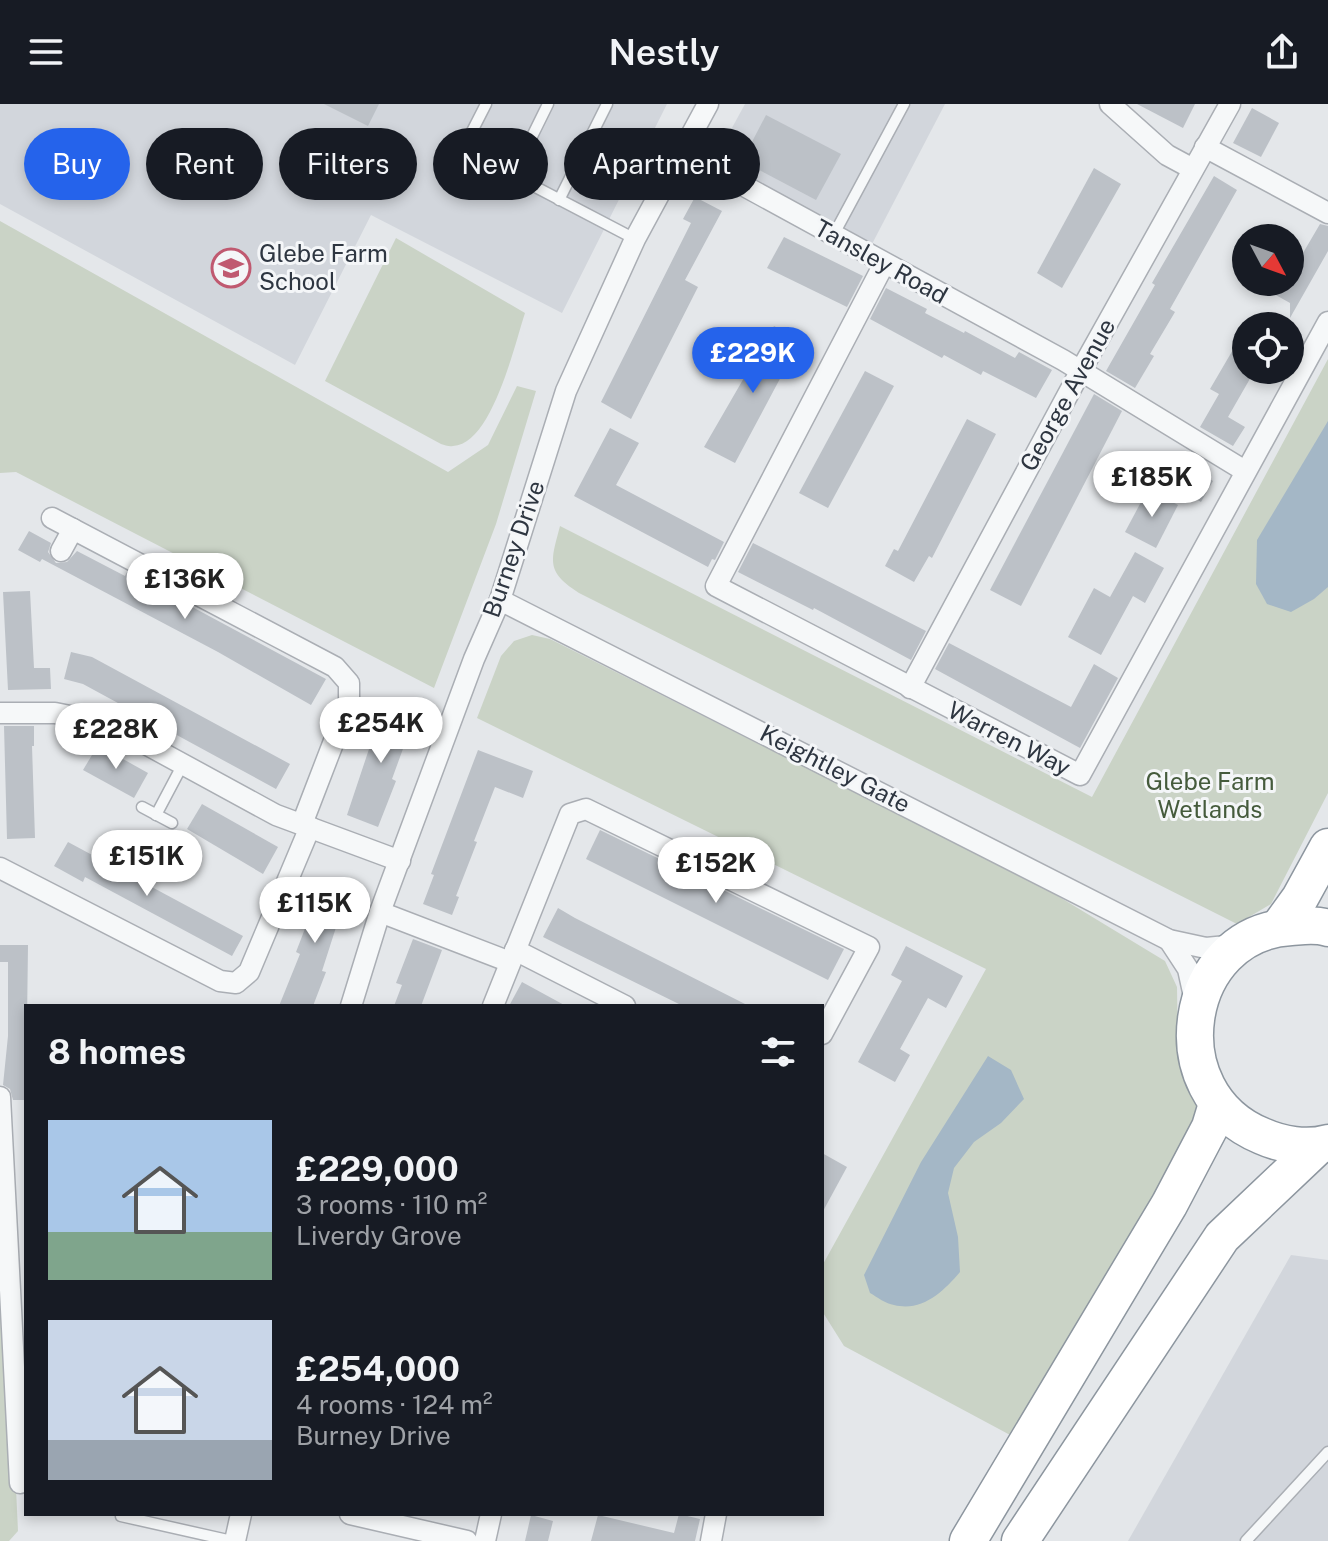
<!DOCTYPE html>
<html lang="en">
<head>
<meta charset="utf-8">
<style>
  body { margin:0; font-family:"Public Sans",sans-serif; background:#20242c; color:#f1f3f6; height:100vh; display:flex; flex-direction:column; font-size:30px; white-space:nowrap }
  * { box-sizing:border-box; margin:0 }
  p { font-size:26px; color:#9ea1a6 }
  .icon { flex:none; width:44px; height:44px; fill:none; stroke:currentColor; stroke-width:2; stroke-linecap:round; stroke-linejoin:round }
  .map { position:relative; flex:1; overflow:hidden }
  .side { position:absolute; left:24px; top:900px; width:800px; height:512px; display:flex; flex-direction:column; background:#171b24; border-radius:0px; box-shadow:0 4px 12px #0003 }
  .side>* { flex:none }
  .hud { position:absolute; left:24px; top:24px; width:800px; height:72px; display:flex; gap:16px }
  .needle { width:52px; rotate:131deg }
  .controls { position:absolute; left:1232px; top:120px; display:grid; gap:16px }
  .controls a { display:grid; place-items:center; width:72px; height:72px; border-radius:50%; background:#171b24; box-shadow:0 4px 12px #0003; font-size:40px }
  .price { position:absolute; translate:-50% -68px; padding:0 18px; border-radius:28px; background:#fff; color:#222; font-size:26px; line-height:52px; filter:drop-shadow(0 2px 4px #0008) }
  .price::after { content:''; position:absolute; left:50%; top:48px; width:24px; height:18px; margin-left:-12px; background:inherit; clip-path:polygon(0 0,100% 0,50% 100%) }
  .price.on { background:#2563eb; color:#fff }
  ul { padding:0; list-style:none }
  li { display:flex; align-items:center; gap:24px; height:200px; padding:0 24px }
  li span { display:grid; place-items:center; flex:none; width:224px; height:160px; border-radius:0px; color:#555 }
  li>.icon { margin-inline-start:auto }
  span .icon { width:96px; height:96px; fill:#fffc; stroke-width:1 }
  li b { font-size:34px }
  h2 { display:flex; justify-content:space-between; align-items:center; height:96px; padding:0 24px; font-size:34px }
  .tag { padding:0 28px; border-radius:36px; background:#171b24; box-shadow:0 4px 12px #0003; font-size:28px; line-height:72px }
  .tag.on { background:#2563eb; color:#fff }
  header { display:flex; justify-content:space-between; align-items:center; height:104px; padding:0 24px; background:#171b24; font-size:36px; font-weight:600 }
  .map>svg:first-child { display:block }
</style>
</head>
<body>
<header><svg class="icon" aria-label="menu" viewBox="0 0 24 24"><path d="M4 6h16M4 12h16M4 18h16"/></svg>Nestly<svg class="icon" aria-label="share" viewBox="0 0 24 24"><path d="M12 15V3M7 8l5-5 5 5M5 13v7h14v-7"/></svg></header>
<div class="map">
<svg width="1328" height="1437" viewBox="0 0 1328 1437">
  <rect width="100%" height="100%" fill="#e4e7ea"/>
  <g fill="#d2d6dc">
    <path d="M0,0h667l-105,209 -191,-98 -76,150 -295,-161z"/>
    <path d="M745,0h200l-73,140 -157,-85z"/>
    <path d="M1291,1151l37,5v281h-200z"/>
  </g>
  <g fill="#cad3c6">
    <path d="M0,117l448,251 40,-27 29,-59 19,5 -40,133 -62,164 -418,-216 -16,1z"/>
    <path d="M396,134l129,75c-10,30 -33,132 -72,133 -4,1 -8,-1 -12,-2l-116,-63z"/>
    <path d="M1328,255v434l-57,111 -34,20 -658,-331c-34,-22 -28,-32 -19,-67l532,271z"/>
    <path d="M532,531l18,4 488,245 127,77 12,26 1,70 25,58 -191,321 -168,-90 -22,-35v-45l164,-297 -509,-251 24,-62 13,-15z"/>
    <path d="M0,1104h3l15,323 -9,10h-9z"/>
  </g>
  <g fill="#a4b7c6">
    <path d="M1328,317v166l-14,12 -23,13 -24,-8 -11,-20 1,-44z"/>
    <path d="M988,952l23,14 13,29 -23,24 -27,19 -20,26 -6,25 10,44 2,35c-17,20 -38,40 -66,33 -8,-1 -17,-8 -24,-12l-6,-18 57,-113z"/>
  </g>
  <g fill="#bcc1c7">
    <path d="M324,0h55l-11,22z"/>
    <path d="M1137,0h58l-12,24z"/>
    <path d="M1252,4l27,15 -18,34 -28,-14z"/>
    <path d="M766,11l75,39 -25,46 -74,-39z"/>
    <path d="M1094,64l27,16 -59,104 -25,-15z"/>
    <path d="M1214,72l23,14 -67,119 5,3 -25,42 4,2 -19,32 -29,-17 49,-86 -3,-2z"/>
    <path d="M695,93l27,14 -37,69 13,7 -67,132 -30,-17 90,-179 -8,-4z"/>
    <path d="M1320,120l8,2v25l-38,67v-15l-37,-21h37v-36l13,7z"/>
    <path d="M784,133l79,39 -16,31 -80,-39z"/>
    <path d="M886,184l41,21 -2,4 39,20 1,-2 50,27 4,-6 33,18 -16,28 -53,-27 -2,4 -37,-20 -2,3 -72,-39z"/>
    <path d="M774,222l29,16 -18,33 -2,-2 -48,90 -31,-16z"/>
    <path d="M1234,244l12,7v15h9l-27,47 17,10 -12,19 -33,-19 19,-33 -9,-5z"/>
    <path d="M865,267l29,15 -66,122 -29,-15z"/>
    <path d="M1094,290l28,17 -101,195 -31,-16z"/>
    <path d="M967,315l29,15 -64,124 -3,-2 -15,26 -29,-16 9,-17 4,2z"/>
    <path d="M610,324l29,15 -23,42 108,57 -9,18 -3,-1 -4,8 -134,-71z"/>
    <path d="M1185,361l28,16 -12,21 -28,-16z"/>
    <path d="M1148,385l30,16 -22,43 -31,-16z"/>
    <path d="M29,427l22,12 -3,9 8,11 11,-1 10,-11 48,25 2,-4 199,107 -15,26 -93,-53 -176,-93 -2,3 -22,-12z"/>
    <path d="M753,439l173,88 -15,29 -97,-52 -1,2 -75,-38z"/>
    <path d="M1135,448l29,16 -19,35 -12,-7 -32,59 -33,-18 26,-49 16,9z"/>
    <path d="M30,487l4,77h16l1,21 -43,1 -5,-98z"/>
    <path d="M949,539l122,64 23,-43 24,14 -38,70 -145,-79z"/>
    <path d="M71,548l21,5 198,107 -14,25 -193,-105 -19,-5z"/>
    <path d="M385,597l31,12 -24,66 4,2 -18,46 -31,-12z"/>
    <path d="M4,622h30v20h-2l3,92 -28,1z"/>
    <path d="M98,641l50,28 -14,25 -51,-28z"/>
    <path d="M478,646l55,21 -10,27 -28,-11 -21,54 3,1 -21,54 3,1 -7,18 -29,-11 11,-29 -3,-1z"/>
    <path d="M202,700l76,43 -15,27 -76,-45z"/>
    <path d="M600,726l244,119 -16,31 -242,-121z"/>
    <path d="M68,738l175,94 -11,20 -147,-79 -2,5 -29,-16z"/>
    <path d="M319,775l29,11 -26,81 4,1 -13,34h-34l21,-52 -4,-2 10,-26 -3,-1z"/>
    <path d="M558,804l17,10 174,88h-66l-122,-60 -18,-9z"/>
    <path d="M413,835l29,11 -21,56h-27l8,-21 -6,-2z"/>
    <path d="M0,841h28l-2,155h-13l-3,-11 -7,-4 5,-49v-74h-8z"/>
    <path d="M906,842l57,30 -17,32 -18,-10 -28,51 10,6 -15,27 -37,-20 44,-81 -11,-6z"/>
    <path d="M522,878l44,24h-57z"/>
    <path d="M822,1049l25,14 -25,46z"/>
    <path d="M679,1410l21,5 -5,22h-104l7,-26 76,18z"/>
    <path d="M531,1411l22,6 -5,20h-23z"/>
  </g>
  <g fill="none" stroke-linecap="round" stroke-linejoin="round">
    <g stroke="#aaaeb4" stroke-width="13">
      <g id="lane">
        <path d="M486,0l-23,45 172,90"/>
        <path d="M513,71l35,-71"/>
        <path d="M559,96l48,-96"/>
        <path d="M833,132l71,-132"/>
        <path d="M142,703l30,16"/>
        <path d="M156,711l27,-51"/>
        <path d="M121,1410v2l111,25"/>
        <path d="M1246,1437l82,-89"/>
      </g>
    </g>
    <g stroke="#aaaeb4" stroke-width="23">
      <g id="street">
        <path d="M1110,0l57,51 26,14"/>
        <path d="M1205,43l123,66"/>
        <path d="M682,48l381,208 182,111"/>
        <path d="M884,160l-168,322 364,189 248,-453"/>
        <path d="M52,414l283,149 14,16v19l-47,122"/>
        <path d="M61,447l12,-22"/>
        <path d="M500,496l669,340 37,8 31,-3"/>
        <path d="M910,584l170,-316 150,-268"/>
        <path d="M0,609h55l54,11 167,91 124,46"/>
        <path d="M0,764l220,113 16,2 13,-11 61,-145"/>
        <path d="M380,808l130,50"/>
        <path d="M1169,836l19,29 7,32"/>
        <path d="M515,846l110,56"/>
        <path d="M351,902l29,-94 94,-253 26,-59 66,-209 69,-152 73,-135"/>
        <path d="M493,902l77,-192 16,-5 283,138 -47,87"/>
        <path d="M0,993l20,386"/>
        <path d="M350,1410l117,27"/>
        <path d="M235,1437l6,-27"/>
        <path d="M485,1437l6,-27"/>
        <path d="M711,1437l5,-27"/>
      </g>
    </g>
    <g stroke="#8d969f" stroke-width="39">
      <g id="highway">
        <path d="M1279,823l21,-29 28,-51"/>
        <path d="M1328,824c-12,-4 -24,-2 -37,-1 -109,6 -134,166 -29,209 20,9 45,13 66,7"/>
        <path d="M968,1437l201,-336 41,-78 7,-23"/>
        <path d="M1020,1437l202,-304 96,-91"/>
      </g>
    </g>
    <use href="#lane" stroke="#f6f8f9" stroke-width="10"/>
    <use href="#street" stroke="#f6f8f9" stroke-width="20"/>
    <use href="#highway" stroke="#fff" stroke-width="36"/>
  </g>
  <defs>
    <g id="school-ring" transform="scale(2)"><circle r="9.5" fill="#f4f6f8" stroke="#c05970" stroke-width="1.5"/><path d="M0-5L7-2L0 1L-7-2ZM-4 1L0 2.5L4 1V4Q0 6-4 4Z" fill="#c05970"/></g>
  </defs>
  <g fill-rule="evenodd">
    <use href="#school-ring" x="231" y="164"/>
  </g>
  <g text-anchor="middle" stroke-width="6" stroke-linejoin="round" paint-order="stroke">
    <g font-size="24" fill="#2e3641" stroke="#f4f6f8" text-anchor="start">
      <text x="259" y="158">Glebe Farm<tspan x="259" dy="28">School</tspan></text>
    </g>
    <g font-size="24" fill="#2e3641" stroke="#f4f6f8">
      <text transform="translate(881 158) rotate(29)" y="8">Tansley Road</text>
      <text transform="translate(1068 291) rotate(-61)" y="8">George Avenue</text>
      <text transform="translate(514 445) rotate(-71)" y="8">Burney Drive</text>
      <text transform="translate(1009 635) rotate(27)" y="8">Warren Way</text>
      <text transform="translate(835 665) rotate(27)" y="8">Keightley Gate</text>
    </g>
    <g font-size="24" fill="#455b3c" stroke="#f4f6f8">
      <text x="1210" y="686">Glebe Farm<tspan x="1210" dy="28">Wetlands</tspan></text>
    </g>
  </g>
</svg>
<div class="controls">
<a><svg class="needle" viewBox="-14 -14 28 28"><path d="M0-13l5 13h-10z" fill="#e53935"/><path d="M0 13l5-13h-10z" fill="#9ea1a6"/></svg></a>
<a><svg class="icon" aria-label="locate" viewBox="0 0 24 24"><circle cx="12" cy="12" r="6"/><path d="M12 2v4M12 18v4M2 12h4M18 12h4"/></svg></a>
</div>
<b class="price on" style="left:753px;top:291px">£229K</b>
<b class="price" style="left:1152px;top:415px">£185K</b>
<b class="price" style="left:185px;top:517px">£136K</b>
<b class="price" style="left:381px;top:661px">£254K</b>
<b class="price" style="left:116px;top:667px">£228K</b>
<b class="price" style="left:147px;top:794px">£151K</b>
<b class="price" style="left:716px;top:801px">£152K</b>
<b class="price" style="left:315px;top:841px">£115K</b>
<div class="hud">
<a class="tag on">Buy</a>
<a class="tag">Rent</a>
<a class="tag">Filters</a>
<a class="tag">New</a>
<a class="tag">Apartment</a>
</div>
<section class="side">
<h2>8 homes<svg class="icon" aria-label="filters" viewBox="0 0 24 24"><path d="M4 7h16M4 17h16"/><circle cx="9" cy="7" r="2"/><circle cx="15" cy="17" r="2"/></svg></h2>
<ul>
<li><span style="background:linear-gradient(#a9c7e8 70%,#7fa58c 0)"><svg class="icon" aria-label="home" viewBox="0 0 24 24"><path d="M3 11l9-7 9 7M6 9v11h12V9"/></svg></span><div><b>£229,000</b><p>3 rooms · 110 m²</p><p>Liverdy Grove</p></div></li>
<li><span style="background:linear-gradient(#c9d6e8 75%,#9aa5b1 0)"><svg class="icon" aria-label="home" viewBox="0 0 24 24"><path d="M3 11l9-7 9 7M6 9v11h12V9"/></svg></span><div><b>£254,000</b><p>4 rooms · 124 m²</p><p>Burney Drive</p></div></li>
</ul>
</section>
</div>
</body>
</html>
